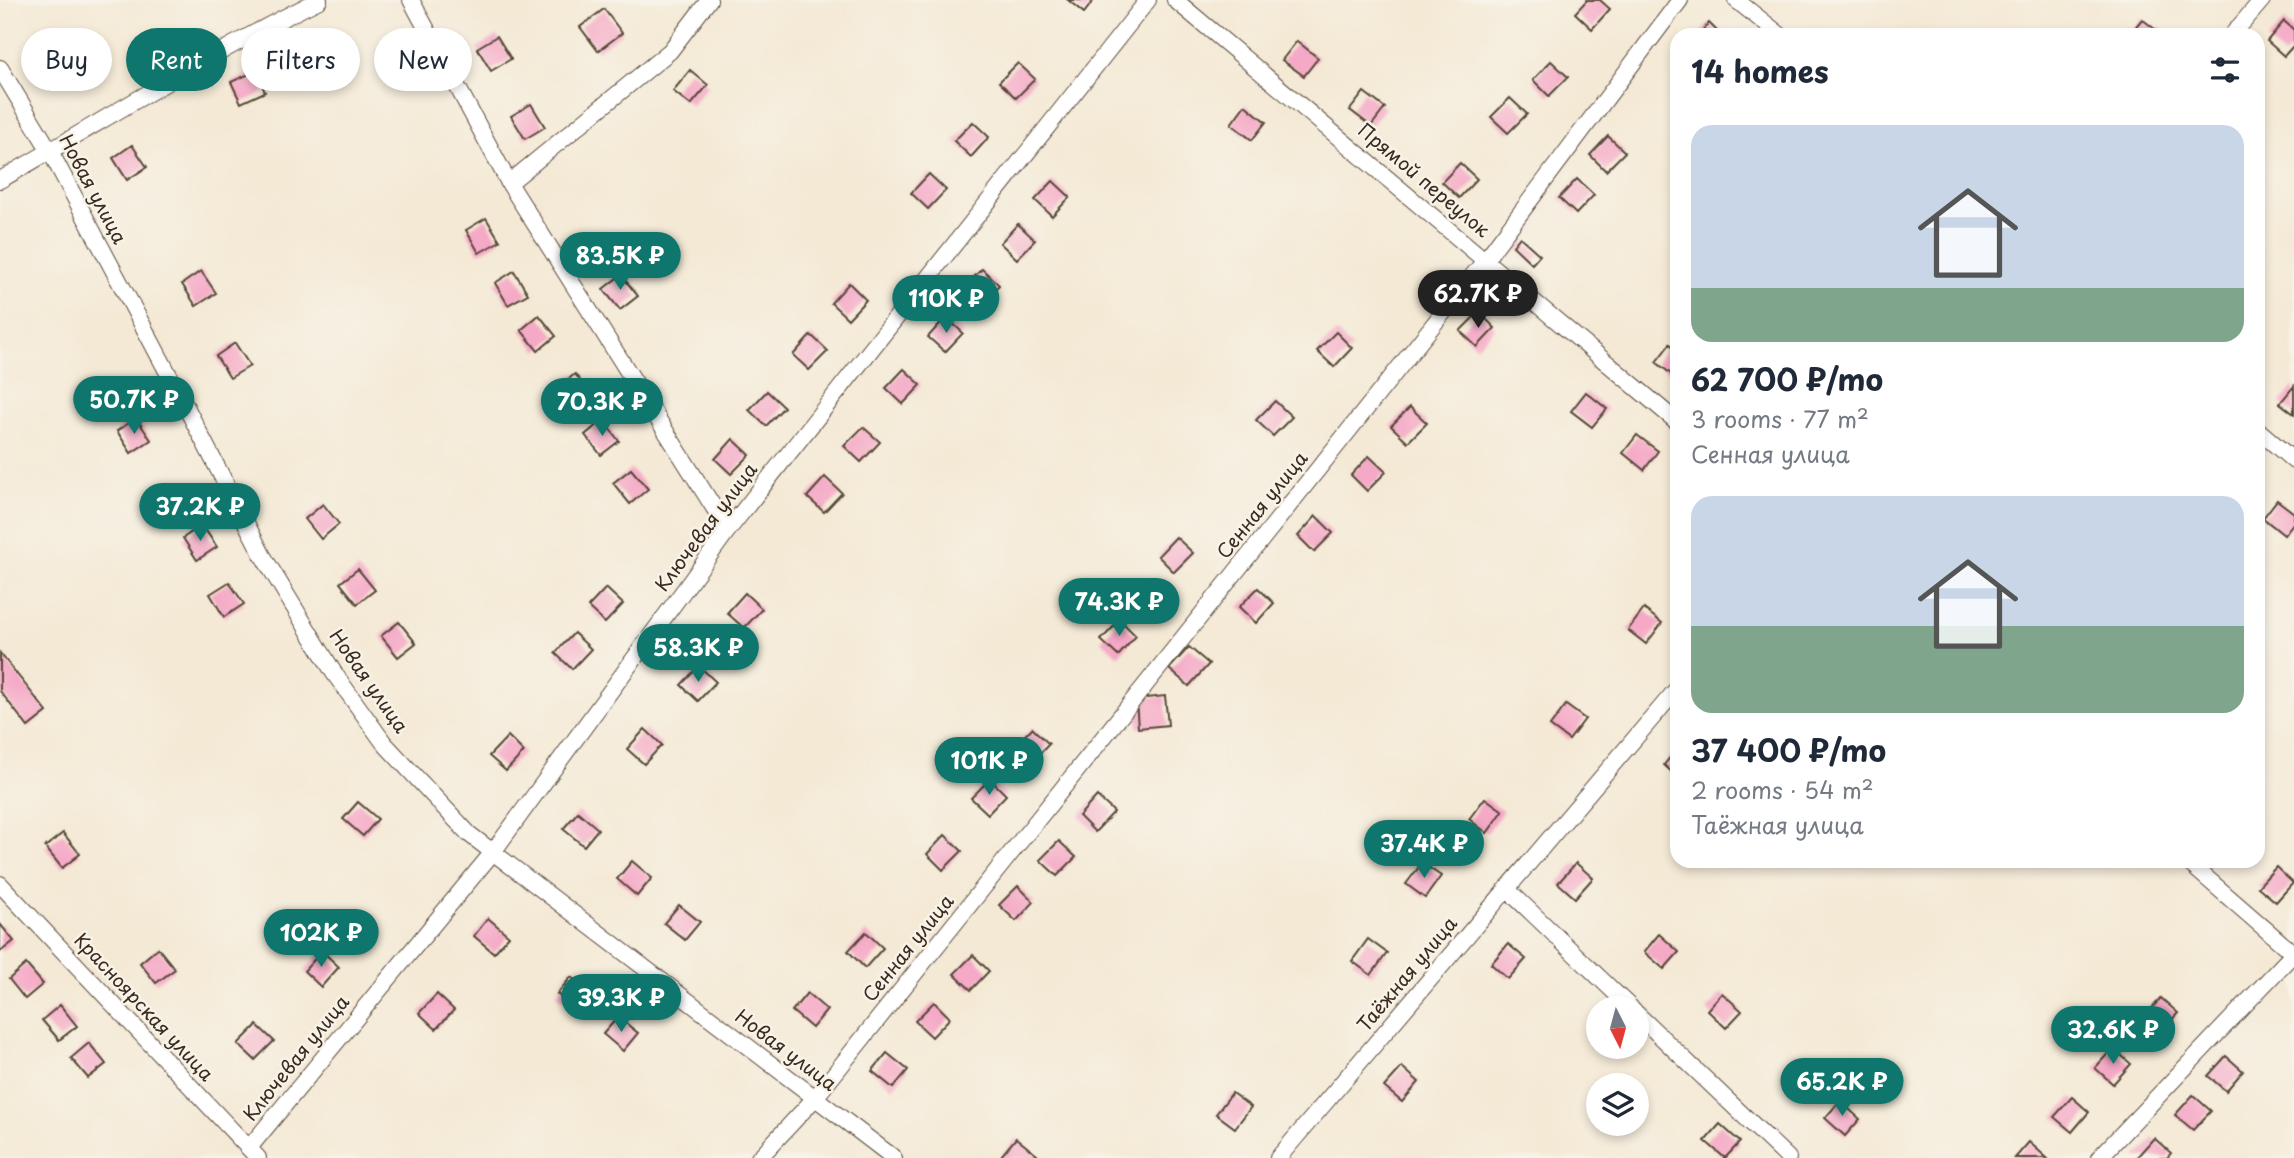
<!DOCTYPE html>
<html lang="en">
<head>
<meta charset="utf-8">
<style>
  body { margin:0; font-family:"Playpen Sans",sans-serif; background:#f2f2f3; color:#1f2937; height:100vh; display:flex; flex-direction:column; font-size:26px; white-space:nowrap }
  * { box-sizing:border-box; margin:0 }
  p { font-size:23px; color:#747a83 }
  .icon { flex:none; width:38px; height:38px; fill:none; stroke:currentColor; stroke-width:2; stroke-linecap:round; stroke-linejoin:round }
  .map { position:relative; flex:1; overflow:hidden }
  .side { position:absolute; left:1670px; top:28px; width:595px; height:840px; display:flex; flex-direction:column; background:#fff; border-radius:21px; box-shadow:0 4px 10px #0003 }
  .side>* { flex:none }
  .hud { position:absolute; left:21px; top:28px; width:665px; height:63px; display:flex; gap:14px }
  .needle { width:46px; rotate:174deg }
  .fabs { position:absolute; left:1586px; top:996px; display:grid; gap:14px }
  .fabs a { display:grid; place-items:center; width:63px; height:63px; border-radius:50%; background:#fff; box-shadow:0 4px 10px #0003; font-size:35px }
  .price { position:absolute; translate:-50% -60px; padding:0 16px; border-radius:24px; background:#0f766e; color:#fff; font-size:23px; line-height:46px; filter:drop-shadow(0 2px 4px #0008) }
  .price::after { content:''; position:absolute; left:50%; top:42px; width:21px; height:16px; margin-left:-10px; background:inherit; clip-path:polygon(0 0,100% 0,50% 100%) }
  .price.on { background:#222; color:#fff }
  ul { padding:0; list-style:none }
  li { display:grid; align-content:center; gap:14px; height:371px; padding:0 21px }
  li span { display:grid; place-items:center; height:217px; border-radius:21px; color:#555 }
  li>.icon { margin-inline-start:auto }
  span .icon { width:126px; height:126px; fill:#fffc; stroke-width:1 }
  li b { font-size:30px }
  h2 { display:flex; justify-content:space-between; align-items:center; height:84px; padding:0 21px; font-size:30px }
  .pill { padding:0 24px; border-radius:32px; background:#fff; box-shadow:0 4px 10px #0003; font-size:24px; line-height:63px }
  .pill.on { background:#0f766e; color:#fff }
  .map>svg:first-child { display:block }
</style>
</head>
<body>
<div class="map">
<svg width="2294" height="1158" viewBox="0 0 2294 1158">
  <rect width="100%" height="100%" fill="#f7f3e8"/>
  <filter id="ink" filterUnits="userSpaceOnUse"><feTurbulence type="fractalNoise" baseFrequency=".0143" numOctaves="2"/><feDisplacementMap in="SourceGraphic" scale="14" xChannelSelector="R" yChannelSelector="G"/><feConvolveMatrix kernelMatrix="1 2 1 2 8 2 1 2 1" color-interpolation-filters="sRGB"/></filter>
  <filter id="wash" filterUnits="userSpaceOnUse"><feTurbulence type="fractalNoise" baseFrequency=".00686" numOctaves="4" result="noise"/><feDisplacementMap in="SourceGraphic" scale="28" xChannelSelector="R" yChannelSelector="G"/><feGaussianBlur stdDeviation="1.57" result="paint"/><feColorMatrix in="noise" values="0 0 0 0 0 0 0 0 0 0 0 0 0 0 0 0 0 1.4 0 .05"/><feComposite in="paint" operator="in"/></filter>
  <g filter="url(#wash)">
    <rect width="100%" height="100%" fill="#f4e9d5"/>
    <g id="blocks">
      <g fill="#f5a9c6">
        <path d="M1068,0h26l-10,13z"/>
        <path d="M1587,0h13l10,9 -18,20 -17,-16z"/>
        <path d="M604,9l18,24 -24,18 -18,-24z"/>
        <path d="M2142,19l18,14 -2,2h-29z"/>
        <path d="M2284,21l10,9v15l-10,11 -17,-15z"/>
        <path d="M1709,23l12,12h-23z"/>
        <path d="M497,36l14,23 -20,12 -14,-23z"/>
        <path d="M1297,41l21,17 -14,18 -22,-16z"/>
        <path d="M83,45l15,22 -20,13 -14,-22z"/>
        <path d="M1551,61l17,16 -19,19 -16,-16z"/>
        <path d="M1018,63l17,16 -19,19 -17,-16z"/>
        <path d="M690,70l18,15 -17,20 -18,-14z"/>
        <path d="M256,71l9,21 -24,11 -10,-21z"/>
        <path d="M1364,92l21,16 -14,18 -21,-16z"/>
        <path d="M1510,98l17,16 -19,19 -17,-16z"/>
        <path d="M531,104l14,23 -20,12 -14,-23z"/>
        <path d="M1245,105l21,17 -14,18 -21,-16z"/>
        <path d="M973,122l16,15 -18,20 -17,-16z"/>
        <path d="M1608,136l17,16 -19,19 -16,-16z"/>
        <path d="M132,145l15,22 -20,13 -14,-22z"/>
        <path d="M1460,163l17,16 -18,19 -17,-16z"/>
        <path d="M929,174l17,16 -18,19 -17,-16z"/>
        <path d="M1577,179l17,16 -18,19 -17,-16z"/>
        <path d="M1053,181l17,16 -18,19 -17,-16z"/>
        <path d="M486,218l14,23 -21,12 -13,-23z"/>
        <path d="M1018,224l17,16 -18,19 -17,-16z"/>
        <path d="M1520,237l20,18 -8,9 -19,-18z"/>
        <path d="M982,269l17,16 -19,19 -17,-16z"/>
        <path d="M201,271l15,22 -20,13 -14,-22z"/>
        <path d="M514,271l14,23 -20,11 -13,-22z"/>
        <path d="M621,275l17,21 -18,14 -17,-21z"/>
        <path d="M849,283l17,17 -18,19 -17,-16z"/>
        <path d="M1479,312l16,16 -18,19 -17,-16z"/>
        <path d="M539,315l17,21 -18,15 -17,-21z"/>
        <path d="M946,317l17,16 -18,19 -17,-15z"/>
        <path d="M1336,332l16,16 -18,19 -17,-16z"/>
        <path d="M811,335l17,16 -19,19 -16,-15z"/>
        <path d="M235,343l15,23 -20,12 -14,-22z"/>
        <path d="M1670,344l6,5v29l-20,-16z"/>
        <path d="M904,369l17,16 -18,19 -17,-16z"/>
        <path d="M575,374l16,21 -18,14 -16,-21z"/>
        <path d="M2294,386v28l-14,-11z"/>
        <path d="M767,391l17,16 -18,19 -17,-16z"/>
        <path d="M1586,392l21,17 -15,18 -21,-16z"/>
        <path d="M1275,401l17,16 -19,19 -17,-16z"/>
        <path d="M1410,407l17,16 -19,19 -17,-16z"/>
        <path d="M136,418l15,22 -20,13 -14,-22z"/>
        <path d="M603,420l16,21 -18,14 -16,-20z"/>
        <path d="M863,427l17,15 -19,20 -17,-16z"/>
        <path d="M1637,435l21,16 -14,19 -21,-17z"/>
        <path d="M733,439l17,16 -19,19 -16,-15z"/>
        <path d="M1369,456l17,16 -19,19 -16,-16z"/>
        <path d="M631,469l17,20 -18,15 -17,-21z"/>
        <path d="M825,477l17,16 -18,19 -17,-15z"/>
        <path d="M2277,500l17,13v9l-10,13 -21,-17z"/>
        <path d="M323,504l16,20 -18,15 -16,-20z"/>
        <path d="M1316,516l17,17 -19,19 -16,-16z"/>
        <path d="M202,525l15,22 -20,13 -14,-22z"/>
        <path d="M1176,537l17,16 -19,19 -16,-16z"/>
        <path d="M358,569l17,21 -18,14 -17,-21z"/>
        <path d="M229,582l15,22 -20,13 -14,-23z"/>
        <path d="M606,588l17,16 -18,19 -17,-16z"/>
        <path d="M1258,588l16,15 -18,20 -17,-16z"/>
        <path d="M745,593l17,16 -18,19 -17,-15z"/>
        <path d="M1644,609l18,14 -16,21 -18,-14z"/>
        <path d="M1120,620l16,16 -18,20 -17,-16z"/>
        <path d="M399,622l17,21 -18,14 -17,-21z"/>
        <path d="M574,633l17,16 -19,20 -17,-16z"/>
        <path d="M1189,647l20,17 -20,22 -20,-17z"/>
        <path d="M0,653l47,59 -19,15 -28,-36z"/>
        <path d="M699,666l17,16 -18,19 -17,-16z"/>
        <path d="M1165,696l3,29 -30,3 -2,-29z"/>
        <path d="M1566,705l19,14 -16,21 -19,-14z"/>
        <path d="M1032,728l17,16 -18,19 -17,-16z"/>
        <path d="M645,729l17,16 -18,19 -17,-15z"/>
        <path d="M508,736l16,16 -18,19 -17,-15z"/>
        <path d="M1676,750v26l-12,-11z"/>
        <path d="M990,779l16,16 -18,19 -17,-16z"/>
        <path d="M1097,796l17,16 -19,20 -16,-16z"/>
        <path d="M1485,798l18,13 -16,22 -18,-14z"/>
        <path d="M358,802l20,17 -15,17 -20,-17z"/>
        <path d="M578,812l20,17 -14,17 -21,-17z"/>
        <path d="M63,833l17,21 -18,14 -17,-21z"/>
        <path d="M945,835l17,16 -19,19 -16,-16z"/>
        <path d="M1059,841l17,16 -19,19 -17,-16z"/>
        <path d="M632,861l20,17 -15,18 -20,-17z"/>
        <path d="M1422,863l19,13 -16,22 -19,-14z"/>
        <path d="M1576,863l17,15 -18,20 -17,-15z"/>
        <path d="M2276,867l17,16 -17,19 -18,-15z"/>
        <path d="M1018,886l16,16 -18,19 -17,-16z"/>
        <path d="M679,905l21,17 -15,18 -21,-17z"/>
        <path d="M488,918l21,18 -15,17 -20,-17z"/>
        <path d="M0,924l14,17 -14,11z"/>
        <path d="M866,932l17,16 -18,20 -17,-17z"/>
        <path d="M1659,934l20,18 -15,17 -20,-17z"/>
        <path d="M1368,939l19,14 -16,22 -19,-14z"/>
        <path d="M1508,944l18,15 -18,20 -17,-15z"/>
        <path d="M158,948l17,21 -19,14 -16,-20z"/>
        <path d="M322,951l17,16 -18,20 -17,-16z"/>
        <path d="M973,955l16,16 -18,19 -17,-16z"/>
        <path d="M26,964l17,20 -18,15 -16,-20z"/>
        <path d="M571,977l21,17 -15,17 -20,-17z"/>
        <path d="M807,993l20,17 -15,18 -20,-17z"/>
        <path d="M1722,993l20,18 -16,17 -19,-18z"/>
        <path d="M437,994l17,16 -18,19 -17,-16z"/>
        <path d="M2161,998l17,15 -18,20 -17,-15z"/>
        <path d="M934,1002l16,16 -18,19 -17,-16z"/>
        <path d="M60,1005l17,21 -18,14 -17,-20z"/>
        <path d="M618,1017l20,16 -15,18 -20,-17z"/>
        <path d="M257,1025l17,16 -19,19 -17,-16z"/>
        <path d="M89,1043l17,21 -18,14 -17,-20z"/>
        <path d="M2113,1048l18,16 -18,20 -18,-16z"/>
        <path d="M887,1053l21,17 -15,18 -21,-17z"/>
        <path d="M2226,1056l17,15 -17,20 -18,-15z"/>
        <path d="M1402,1067l17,15 -17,20 -18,-15z"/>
        <path d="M1232,1093l19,14 -16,21 -19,-14z"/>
        <path d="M2193,1095l18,16 -18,19 -18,-15z"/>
        <path d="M2072,1097l17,15 -17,20 -18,-15z"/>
        <path d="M1840,1101l20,18 -15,17 -20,-18z"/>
        <path d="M1720,1124l20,18 -15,16 -20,-17z"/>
        <path d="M1016,1138l21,17 -3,3h-30l-3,-2z"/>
        <path d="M2154,1138l17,15 -4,5h-31z"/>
        <path d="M2029,1142l18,16h-32z"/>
      </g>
    </g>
  </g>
  <g filter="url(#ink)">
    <use href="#blocks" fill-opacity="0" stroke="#574739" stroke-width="2"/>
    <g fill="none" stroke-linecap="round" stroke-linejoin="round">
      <g stroke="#574739" stroke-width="18">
        <g id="street">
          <path d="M411,0l98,183 219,347"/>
          <path d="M1175,0l501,421"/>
          <path d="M1736,0l44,35"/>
          <path d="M2232,35l30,-35"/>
          <path d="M0,68l50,83 135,254 78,151 71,117 50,70 85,91 425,324"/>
          <path d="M0,180c106,-61 209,-126 319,-180"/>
          <path d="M509,183l161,-132 39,-51"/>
          <path d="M2258,430l36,31"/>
          <path d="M2187,861l107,93"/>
          <path d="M0,884l258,274"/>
          <path d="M1507,889l124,119"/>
          <path d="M1636,1013l152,145"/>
          <path d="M249,1148l244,-296 235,-322 420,-530"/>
          <path d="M759,1158l56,-60 671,-839 194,-259"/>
          <path d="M1278,1158l398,-468"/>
          <path d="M2099,1158l195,-205"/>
        </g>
      </g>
      <use href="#street" stroke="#fff" stroke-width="16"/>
    </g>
  </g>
  <g text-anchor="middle" stroke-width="5" stroke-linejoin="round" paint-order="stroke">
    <g font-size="19" fill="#3b2a1e" stroke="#f7f3e8">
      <text transform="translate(1424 180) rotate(40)" y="7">Прямой переулок</text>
      <text transform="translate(93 189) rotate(62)" y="7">Новая улица</text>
      <text transform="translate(1262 505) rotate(-51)" y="7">Сенная улица</text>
      <text transform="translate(706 527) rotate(-53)" y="7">Ключевая улица</text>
      <text transform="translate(369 681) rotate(55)" y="7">Новая улица</text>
      <text transform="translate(908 948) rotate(-51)" y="7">Сенная улица</text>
      <text transform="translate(1407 974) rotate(-50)" y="7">Таёжная улица</text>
      <text transform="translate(144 1007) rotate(47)" y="7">Красноярская улица</text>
      <text transform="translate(786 1050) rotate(37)" y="7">Новая улица</text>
      <text transform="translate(296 1058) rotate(-51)" y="7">Ключевая улица</text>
    </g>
  </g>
</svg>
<div class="fabs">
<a><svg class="needle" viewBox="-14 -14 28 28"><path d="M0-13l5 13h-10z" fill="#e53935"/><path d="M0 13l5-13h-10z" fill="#747a83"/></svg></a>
<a><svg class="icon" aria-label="layers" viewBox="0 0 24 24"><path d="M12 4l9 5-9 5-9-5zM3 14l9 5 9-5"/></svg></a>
</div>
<b class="price" style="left:620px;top:292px">83.5K ₽</b>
<b class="price on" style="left:1478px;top:330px">62.7K ₽</b>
<b class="price" style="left:946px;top:335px">110K ₽</b>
<b class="price" style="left:134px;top:436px">50.7K ₽</b>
<b class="price" style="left:602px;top:438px">70.3K ₽</b>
<b class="price" style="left:200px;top:543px">37.2K ₽</b>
<b class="price" style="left:1119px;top:638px">74.3K ₽</b>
<b class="price" style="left:698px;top:684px">58.3K ₽</b>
<b class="price" style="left:989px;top:797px">101K ₽</b>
<b class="price" style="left:1424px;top:880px">37.4K ₽</b>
<b class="price" style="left:321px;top:969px">102K ₽</b>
<b class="price" style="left:621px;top:1034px">39.3K ₽</b>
<b class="price" style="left:2113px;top:1066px">32.6K ₽</b>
<b class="price" style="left:1842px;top:1118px">65.2K ₽</b>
<div class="hud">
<a class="pill">Buy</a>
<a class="pill on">Rent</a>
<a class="pill">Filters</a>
<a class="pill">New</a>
</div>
<section class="side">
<h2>14 homes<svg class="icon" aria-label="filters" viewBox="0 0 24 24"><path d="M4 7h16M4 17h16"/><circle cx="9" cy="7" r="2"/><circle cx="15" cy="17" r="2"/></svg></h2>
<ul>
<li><span style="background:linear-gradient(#c9d6e8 75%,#7fa58c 0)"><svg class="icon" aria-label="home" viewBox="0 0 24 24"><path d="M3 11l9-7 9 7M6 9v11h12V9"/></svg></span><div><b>62 700 ₽/mo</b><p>3 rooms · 77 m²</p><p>Сенная улица</p></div></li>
<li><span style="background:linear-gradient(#c9d6e8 60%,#7fa58c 0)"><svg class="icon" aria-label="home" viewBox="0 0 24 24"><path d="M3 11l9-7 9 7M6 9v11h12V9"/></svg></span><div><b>37 400 ₽/mo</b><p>2 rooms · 54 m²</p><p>Таёжная улица</p></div></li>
</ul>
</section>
</div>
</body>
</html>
